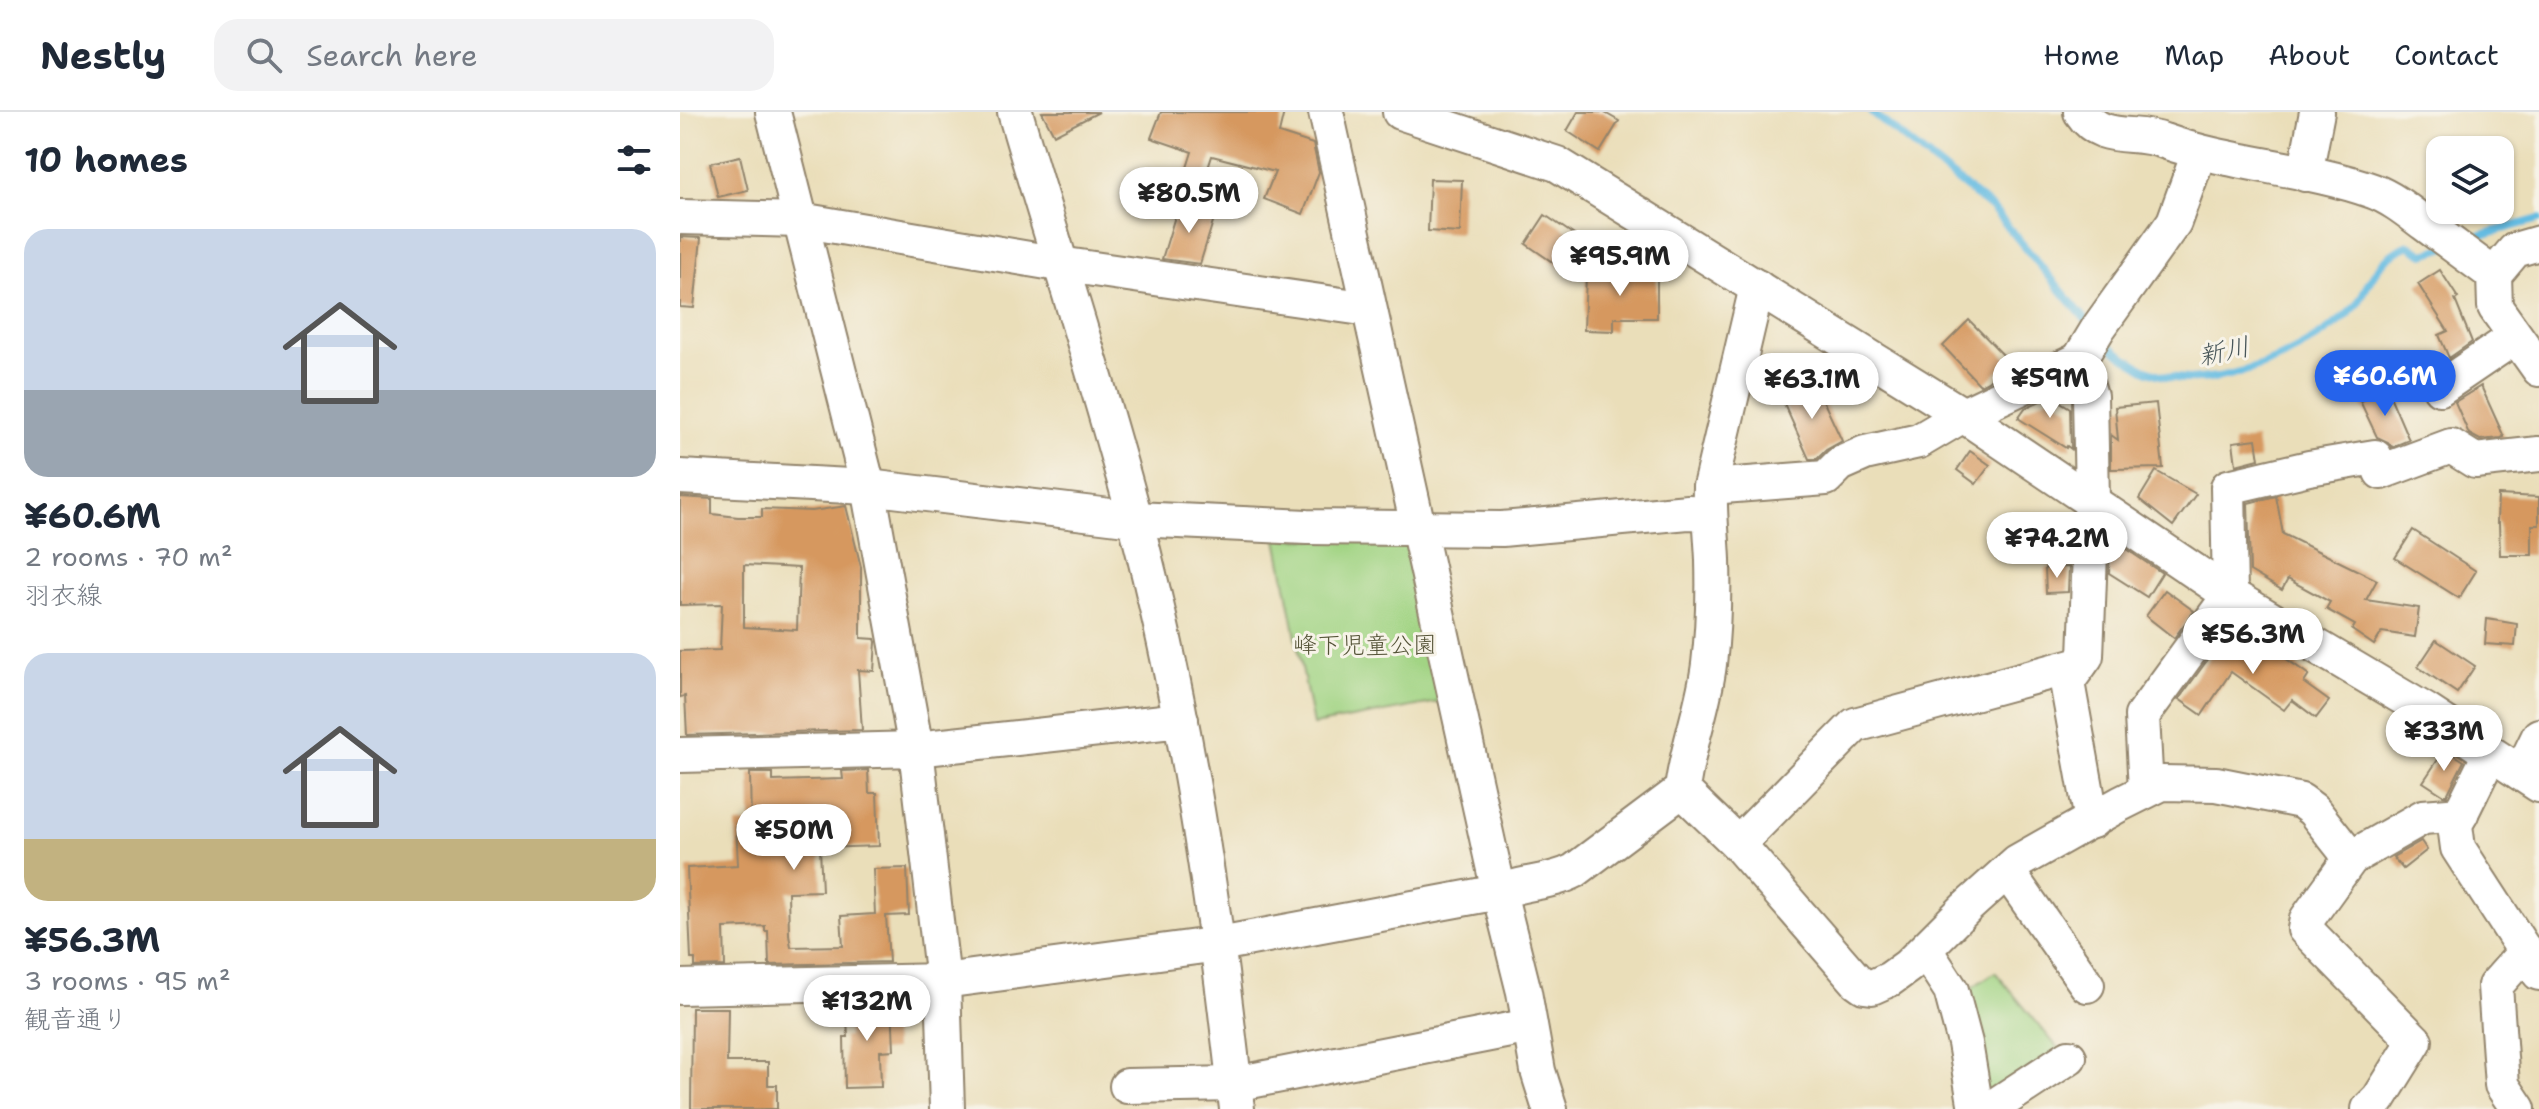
<!DOCTYPE html>
<html lang="en">
<head>
<meta charset="utf-8">
<style>
  body { margin:0; font-family:"Shantell Sans","Klee One",sans-serif; background:#f2f2f3; color:#1f2937; height:100vh; display:flex; flex-direction:column; font-size:30px; white-space:nowrap }
  * { box-sizing:border-box; margin:0 }
  p { font-size:26px; color:#747a83 }
  .icon { flex:none; width:44px; height:44px; fill:none; stroke:currentColor; stroke-width:2; stroke-linecap:round; stroke-linejoin:round }
  .map { position:relative; flex:1; overflow:hidden }
  .sheet { display:flex; flex-direction:column; background:#fff; width:680px }
  .sheet>* { flex:none }
  .controls { position:absolute; left:1746px; top:24px; display:grid; gap:16px }
  .controls a { display:grid; place-items:center; width:88px; height:88px; border-radius:16px; background:#fff; box-shadow:0 2px 6px #0004; font-size:40px }
  .price { position:absolute; translate:-50% -68px; padding:0 18px; border-radius:28px; background:#fff; color:#222; font-size:26px; line-height:52px; filter:drop-shadow(0 2px 4px #0008) }
  .price::after { content:''; position:absolute; left:50%; top:48px; width:24px; height:18px; margin-left:-12px; background:inherit; clip-path:polygon(0 0,100% 0,50% 100%) }
  .price.on { background:#2563eb; color:#fff }
  ul { padding:0; list-style:none }
  li { display:grid; align-content:center; gap:16px; height:424px; padding:0 24px }
  li span { display:grid; place-items:center; height:248px; border-radius:24px; color:#555 }
  li>.icon { margin-inline-start:auto }
  span .icon { width:144px; height:144px; fill:#fffc; stroke-width:1 }
  li b { font-size:34px }
  h2 { display:flex; justify-content:space-between; align-items:center; height:96px; padding:0 24px; font-size:34px }
  header { display:flex; align-items:center; gap:48px; box-sizing:border-box; height:112px; padding:0 40px; background:#fff; border-bottom:2px solid #e0e1e3 }
  header strong { font-size:38px }
  nav { display:flex; gap:44px; margin-inline-start:auto; font-size:28px }
  .search { width:560px; height:72px; background:#f2f2f3; display:flex; align-items:center; gap:20px; box-sizing:border-box; padding:0 28px; border-radius:24px; color:#747a83; font-size:30px }
  main { display:flex; flex:1; min-height:0 }
  .map>svg:first-child { display:block }
</style>
</head>
<body>
<header>
<strong>Nestly</strong>
<div class="search"><svg class="icon" aria-label="search" viewBox="0 0 24 24"><circle cx="10" cy="10" r="6"/><path d="M15 15l6 6"/></svg>Search here</div>
<nav><a>Home</a><a>Map</a><a>About</a><a>Contact</a></nav>
</header>
<main>
<section class="sheet">
<h2>10 homes<svg class="icon" aria-label="filters" viewBox="0 0 24 24"><path d="M4 7h16M4 17h16"/><circle cx="9" cy="7" r="2"/><circle cx="15" cy="17" r="2"/></svg></h2>
<ul>
<li><span style="background:linear-gradient(#c9d6e8 65%,#9aa5b1 0)"><svg class="icon" aria-label="home" viewBox="0 0 24 24"><path d="M3 11l9-7 9 7M6 9v11h12V9"/></svg></span><div><b>¥60.6M</b><p>2 rooms · 70 m²</p><p>羽衣線</p></div></li>
<li><span style="background:linear-gradient(#c9d6e8 75%,#c2b280 0)"><svg class="icon" aria-label="home" viewBox="0 0 24 24"><path d="M3 11l9-7 9 7M6 9v11h12V9"/></svg></span><div><b>¥56.3M</b><p>3 rooms · 95 m²</p><p>観音通り</p></div></li>
</ul>
</section>
<div class="map">
<svg width="1859" height="997" viewBox="0 0 1859 997">
  <rect width="100%" height="100%" fill="#f7f3e8"/>
  <filter id="ink" filterUnits="userSpaceOnUse"><feTurbulence type="fractalNoise" baseFrequency=".0125" numOctaves="2"/><feDisplacementMap in="SourceGraphic" scale="16" xChannelSelector="R" yChannelSelector="G"/><feConvolveMatrix kernelMatrix="1 2 1 2 8 2 1 2 1" color-interpolation-filters="sRGB"/></filter>
  <filter id="wash" filterUnits="userSpaceOnUse"><feTurbulence type="fractalNoise" baseFrequency=".006" numOctaves="4" result="noise"/><feDisplacementMap in="SourceGraphic" scale="32" xChannelSelector="R" yChannelSelector="G"/><feGaussianBlur stdDeviation="1.8" result="paint"/><feColorMatrix in="noise" values="0 0 0 0 0 0 0 0 0 0 0 0 0 0 0 0 0 1.4 0 .05"/><feComposite in="paint" operator="in"/></filter>
  <g filter="url(#wash)">
    <rect width="100%" height="100%" fill="#eadeb9"/>
    <g fill="#a2d484" stroke="#6e7f51" stroke-width="2">
      <path d="M722,426l11,9 31,154 -131,24 -36,-186z"/>
      <path d="M1315,860l67,81 -76,45 -25,-103z"/>
    </g>
    <g fill="none" stroke-linecap="round" stroke-linejoin="round">
      <g stroke="#65bce2" stroke-width="8">
        <path d="M1191,0l122,97 98,117"/>
        <path d="M1783,128l76,-21"/>
        <path d="M1422,227l5,6c13,8 27,20 42,26 64,27 160,-18 206,-64 5,-6 8,-14 12,-21 11,-21 21,-32 42,-41l15,9 19,-6"/>
      </g>
    </g>
    <g id="blocks">
      <g fill="#d6985e" fill-rule="evenodd">
        <path d="M362,0h57l-45,23z"/>
        <path d="M481,0h123l-5,21 34,11 6,28 -16,42 -39,-15 11,-27 -63,-16 -14,43 -19,-6 13,-41 -41,-14z"/>
        <path d="M898,0h25l16,9 -19,31 -33,-21z"/>
        <path d="M60,44l8,34 -30,7 -8,-34z"/>
        <path d="M750,67l32,1 -2,53 -32,-2z"/>
        <path d="M499,91l36,12 -15,49 -38,-5z"/>
        <path d="M865,103l38,26 -19,29 -38,-26z"/>
        <path d="M0,125l21,1 -7,70 -14,-1z"/>
        <path d="M948,156h29v50h-43v13l-30,-1 2,-55 42,1z"/>
        <path d="M1760,158l18,28 -3,2 17,42 -23,16 -10,-23 9,-4 -30,-47z"/>
        <path d="M1289,208l40,41 -21,20 -8,4 -37,-39z"/>
        <path d="M1135,271l27,58 -16,9 -9,9h-8l-27,-60z"/>
        <path d="M1801,274l23,51 -3,1 -21,2 -11,-6 -14,-32z"/>
        <path d="M1707,277l22,51 -17,7 -4,-5 -11,-5 -17,-36z"/>
        <path d="M1371,284l19,12 1,41 -4,-3 -1,2 -48,-30 7,-10z"/>
        <path d="M1476,291l7,65 -52,1v-34l7,5 -3,-33z"/>
        <path d="M1576,327l3,20 -23,6 -3,-23z"/>
        <path d="M1290,339l20,14 -14,19 -19,-14z"/>
        <path d="M1476,359l40,23 -23,32 -34,-27z"/>
        <path d="M1818,383l41,2v28h-7v30h-32l-1,-32h-2z"/>
        <path d="M1596,384l7,38 94,46 -11,20 53,8 -4,29 -33,-5 -8,13 -22,-15 3,-5 -29,-16 4,-7 -42,-23 -6,11 -32,-19 -2,-68z"/>
        <path d="M0,385l32,2v15l26,3h24v-8l50,2 34,-5 15,61v71l14,1 1,3 -2,29 -16,-1 4,60 -175,5 -2,-39 -5,1v-46l40,-1 2,-46 -42,1zM64,453l55,3 -2,62 -53,-3z"/>
        <path d="M1733,418l63,41 -17,27 -64,-40z"/>
        <path d="M1437,431l45,30 -15,24 -38,-24 1,-20z"/>
        <path d="M1389,455l-1,25 -22,1 -1,-25z"/>
        <path d="M1485,478l29,21 -20,27 -28,-22z"/>
        <path d="M1807,507l30,5 -2,22 -30,-2z"/>
        <path d="M1550,517l31,20 3,-6 45,32 -5,8 25,18 -13,17 -24,-18 -8,10 -53,-38 -29,43 -23,-16z"/>
        <path d="M1756,528l39,26 -18,27 -39,-26z"/>
        <path d="M1765,637l19,12 -17,34h-4l-20,-13z"/>
        <path d="M188,658l1,23h8l2,53 -59,2 2,43 -34,1 1,42 2,13 52,-1 -2,-30 34,-2 -2,-45 34,-1 2,47 -23,1 3,46 -120,3 -1,-34h-3v-5l-41,2 1,38 -30,1v-8h-4l-4,-91 51,-3 -2,-41 15,-1 -1,-50h23v8l70,-2 -1,-8z"/>
        <path d="M1741,729l6,9 -24,19 -10,-12z"/>
        <path d="M212,890l2,48 -14,1 1,36 -36,1 -1,-51h4l-2,-34z"/>
        <path d="M12,896h36l-1,54h41v23h9v24h-86z"/>
      </g>
    </g>
  </g>
  <g filter="url(#ink)">
    <use href="#blocks" fill-opacity="0" stroke="#92846c" stroke-width="2"/>
    <g fill="none" stroke-linecap="round" stroke-linejoin="round">
      <g stroke="#92846c" stroke-width="38">
        <g id="minor">
          <path d="M93,0l95,375 48,262 27,232 4,128"/>
          <path d="M335,0c39,135 84,270 120,407 51,193 81,392 102,590"/>
          <path d="M646,0l173,780 25,100 14,79 12,38"/>
          <path d="M720,0l157,52 406,251 267,180 196,116 113,74"/>
          <path d="M1401,0c21,32 52,17 83,29 68,24 142,26 209,50 19,7 36,21 52,33 23,17 46,34 69,51"/>
          <path d="M1625,62l12,-62"/>
          <path d="M0,105l120,3 259,44 310,45"/>
          <path d="M1859,131l-24,7 -21,25 1,32 44,62"/>
          <path d="M1760,276l75,-51"/>
          <path d="M0,365l188,10 267,32 172,8 195,2 186,-17 21,1"/>
          <path d="M1030,375l116,-9 14,-14 25,-11 54,-12 44,-26 116,-55"/>
          <path d="M1810,642l-35,71 3,23 81,125"/>
          <path d="M0,643l236,-6 265,-29"/>
          <path d="M1841,661l18,-37"/>
          <path d="M1002,678l56,54 119,137 7,5 8,1 18,-8 18,-13 58,-58 51,-46 103,-58 42,-21 54,1 85,17 12,9 38,48 72,-41 38,-3"/>
          <path d="M1466,678l-4,-74 88,-121 -2,-108 81,-19 66,-11 6,15 70,-26 24,15 64,-7"/>
          <path d="M1412,709l-25,-139 19,-26 6,-156 -2,-104 -11,-36 20,-33 75,-105 25,-69"/>
          <path d="M1058,732l117,-119 225,-61"/>
          <path d="M1671,746l-44,61 -2,10 110,112 -36,58 -10,10"/>
          <path d="M1327,759l80,114"/>
          <path d="M1245,838l26,40 14,53 11,66"/>
          <path d="M0,875l263,-6 276,-37 280,-52c24,-10 52,-9 75,-21l108,-81c5,-43 22,-83 27,-126 4,-34 5,-69 4,-104 -1,-24 -4,-48 -3,-73l47,-200"/>
          <path d="M447,974l108,-2 295,-58"/>
          <path d="M1310,997l79,-52"/>
          <path d="M1838,997l-16,-24 -7,-99 31,-35"/>
        </g>
      </g>
      <use href="#minor" stroke="#fff" stroke-width="34"/>
    </g>
  </g>
  <g text-anchor="middle" stroke-width="6" stroke-linejoin="round" paint-order="stroke">
    <g font-size="24" fill="#555438" stroke="#f7f3e8">
      <text x="685" y="541">峰下児童公園</text>
    </g>
    <g font-size="26" font-style="italic" fill="#485659" stroke="#f7f3e8">
      <text transform="translate(1544 239) rotate(-12)" y="9">新川</text>
    </g>
  </g>
</svg>
<div class="controls">
<a><svg class="icon" aria-label="layers" viewBox="0 0 24 24"><path d="M12 4l9 5-9 5-9-5zM3 14l9 5 9-5"/></svg></a>
</div>
<b class="price" style="left:509px;top:123px">¥80.5M</b>
<b class="price" style="left:940px;top:186px">¥95.9M</b>
<b class="price on" style="left:1705px;top:306px">¥60.6M</b>
<b class="price" style="left:1370px;top:308px">¥59M</b>
<b class="price" style="left:1132px;top:309px">¥63.1M</b>
<b class="price" style="left:1377px;top:468px">¥74.2M</b>
<b class="price" style="left:1573px;top:564px">¥56.3M</b>
<b class="price" style="left:1764px;top:661px">¥33M</b>
<b class="price" style="left:114px;top:760px">¥50M</b>
<b class="price" style="left:187px;top:931px">¥132M</b>
</div>
</main>
</body>
</html>
